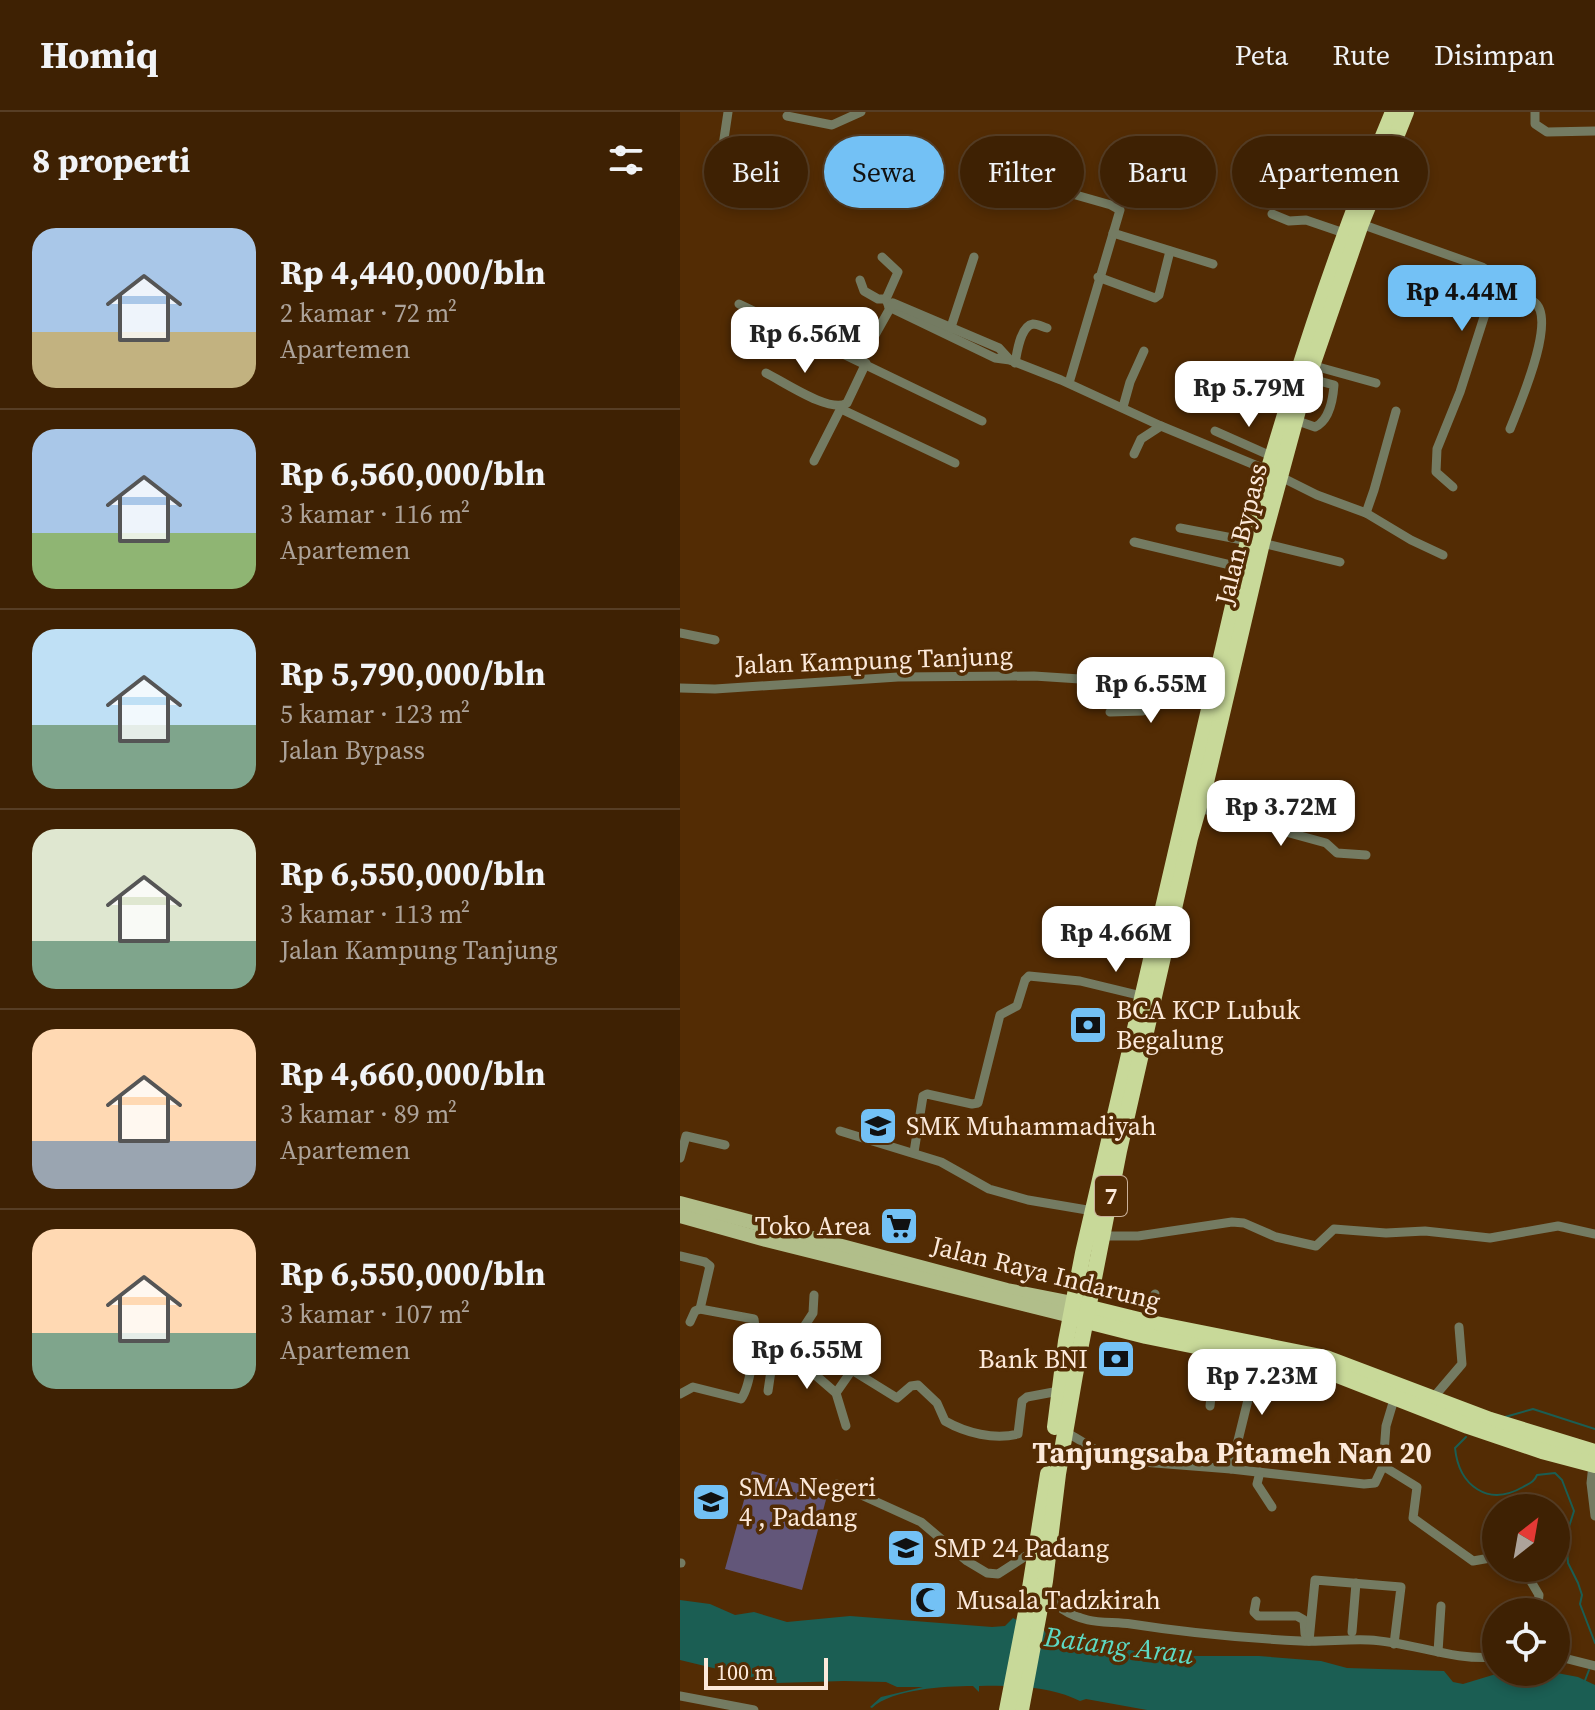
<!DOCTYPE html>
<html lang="id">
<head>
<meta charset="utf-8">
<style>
  body { margin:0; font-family:"Source Serif 4",serif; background:#45290d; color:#f1f3f6; height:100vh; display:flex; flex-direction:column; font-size:30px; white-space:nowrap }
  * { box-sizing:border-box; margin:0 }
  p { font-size:26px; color:#ada39a }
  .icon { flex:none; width:44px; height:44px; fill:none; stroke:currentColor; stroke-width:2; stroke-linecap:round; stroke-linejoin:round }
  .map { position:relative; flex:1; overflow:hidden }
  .panel { display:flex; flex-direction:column; background:#3e2103; width:680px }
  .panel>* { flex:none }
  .top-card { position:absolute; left:24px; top:24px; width:760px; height:72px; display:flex; gap:16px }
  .needle { width:52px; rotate:31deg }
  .controls { position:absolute; left:802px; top:1382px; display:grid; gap:16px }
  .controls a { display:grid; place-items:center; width:88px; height:88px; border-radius:50%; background:#3e2103; box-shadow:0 4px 12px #0003,0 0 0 2px #573e25; font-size:40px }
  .scale { position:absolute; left:24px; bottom:20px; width:124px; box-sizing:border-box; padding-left:8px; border:4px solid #fce9da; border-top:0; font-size:22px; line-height:28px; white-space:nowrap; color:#fce9da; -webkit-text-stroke:6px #532c04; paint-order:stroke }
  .price { position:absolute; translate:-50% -68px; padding:0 18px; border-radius:16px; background:#fff; color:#222; font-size:26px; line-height:52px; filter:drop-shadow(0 2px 4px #0008) }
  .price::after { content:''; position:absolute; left:50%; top:48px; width:24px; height:18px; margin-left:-12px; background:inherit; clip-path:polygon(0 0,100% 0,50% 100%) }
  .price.current { background:#73c1f5; color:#111 }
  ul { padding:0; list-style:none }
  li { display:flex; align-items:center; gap:24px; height:200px; padding:0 32px }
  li+li { border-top:2px solid #573e25 }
  li span { display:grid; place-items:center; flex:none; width:224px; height:160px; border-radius:24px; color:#555 }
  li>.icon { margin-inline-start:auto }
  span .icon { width:96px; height:96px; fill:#fffc; stroke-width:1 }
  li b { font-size:34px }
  h2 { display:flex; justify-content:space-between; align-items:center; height:96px; padding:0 32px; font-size:34px }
  .tag { padding:0 28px; border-radius:36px; background:#3e2103; box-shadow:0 4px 12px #0003,0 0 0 2px #573e25; font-size:28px; line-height:72px }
  .tag.current { background:#73c1f5; color:#111 }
  header { display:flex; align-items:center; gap:48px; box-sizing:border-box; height:112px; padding:0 40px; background:#3e2103; border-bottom:2px solid #573e25 }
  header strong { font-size:38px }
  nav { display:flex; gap:44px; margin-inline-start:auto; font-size:28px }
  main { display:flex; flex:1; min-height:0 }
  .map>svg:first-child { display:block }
</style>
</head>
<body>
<header>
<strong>Homiq</strong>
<nav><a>Peta</a><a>Rute</a><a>Disimpan</a></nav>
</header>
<main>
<section class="panel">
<h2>8 properti<svg class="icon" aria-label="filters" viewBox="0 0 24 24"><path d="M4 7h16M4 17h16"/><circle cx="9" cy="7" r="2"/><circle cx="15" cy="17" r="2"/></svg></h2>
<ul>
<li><span style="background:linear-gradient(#a9c7e8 65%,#c2b280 0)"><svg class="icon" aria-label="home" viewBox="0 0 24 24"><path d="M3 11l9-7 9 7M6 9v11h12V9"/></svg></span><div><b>Rp 4,440,000/bln</b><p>2 kamar · 72 m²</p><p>Apartemen</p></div></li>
<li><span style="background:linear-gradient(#a9c7e8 65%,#8fb573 0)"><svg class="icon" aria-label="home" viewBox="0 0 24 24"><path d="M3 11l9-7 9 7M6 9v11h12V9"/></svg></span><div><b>Rp 6,560,000/bln</b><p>3 kamar · 116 m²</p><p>Apartemen</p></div></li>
<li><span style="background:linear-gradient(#bfe0f5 60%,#7fa58c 0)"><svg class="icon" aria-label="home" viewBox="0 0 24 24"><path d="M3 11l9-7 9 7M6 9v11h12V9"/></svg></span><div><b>Rp 5,790,000/bln</b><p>5 kamar · 123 m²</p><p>Jalan Bypass</p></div></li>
<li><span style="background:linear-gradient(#dfe7d0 70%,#7fa58c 0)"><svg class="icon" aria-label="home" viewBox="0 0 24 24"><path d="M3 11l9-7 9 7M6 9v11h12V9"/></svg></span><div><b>Rp 6,550,000/bln</b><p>3 kamar · 113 m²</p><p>Jalan Kampung Tanjung</p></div></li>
<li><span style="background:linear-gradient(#ffd9b3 70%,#9aa5b1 0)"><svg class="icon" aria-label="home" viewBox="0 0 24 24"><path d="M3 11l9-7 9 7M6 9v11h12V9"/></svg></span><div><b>Rp 4,660,000/bln</b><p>3 kamar · 89 m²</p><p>Apartemen</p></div></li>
<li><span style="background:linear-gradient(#ffd9b3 65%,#7fa58c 0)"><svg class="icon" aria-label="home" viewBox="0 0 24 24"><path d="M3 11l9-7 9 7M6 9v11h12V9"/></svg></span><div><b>Rp 6,550,000/bln</b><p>3 kamar · 107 m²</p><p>Apartemen</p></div></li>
</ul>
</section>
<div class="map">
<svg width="915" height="1598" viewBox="0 0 915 1598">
  <rect width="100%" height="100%" fill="#532c04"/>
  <path fill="#625679" d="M72,1359l76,21 -26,98 -77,-21z"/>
  <path fill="#1b5e53" d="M0,1488l30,4 25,11 19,-3 33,10 63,-6 142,11 13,-1 8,-8 27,13 4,-1 2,4 27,8 49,6 33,8h104l62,5 26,7 97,3 9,11 10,2 33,-10 61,-1 21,4 17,8v25h-448l-61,-11 -6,2c-30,-15 -68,-16 -101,-15v6l-6,-6c-28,0 -81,3 -101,22l-2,-1 11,-10 42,-10h-26l-11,-5 -42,-1 -69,2 -95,-23z"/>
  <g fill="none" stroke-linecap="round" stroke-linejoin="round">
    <g stroke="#1b5e53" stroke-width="2">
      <path d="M825,1305l28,-8 62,20"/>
      <path d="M786,1325l-11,11c4,38 33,59 68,39 7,-4 11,-5 14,-12l18,-2 7,7 12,31 -8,25 2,27 10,20 4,12 -2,9 15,39"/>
      <path d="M904,1571l5,-13"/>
    </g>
    <g stroke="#747b62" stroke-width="9">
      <path d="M855,0v12l12,8 48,-1"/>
      <path d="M107,4l45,9 29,-13"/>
      <path d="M41,47l7,-47"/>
      <path d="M343,68l88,25 9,5 -51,173"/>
      <path d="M592,102l17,7 17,-1 38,13"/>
      <path d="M681,112l121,43c14,8 17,14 15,30l-6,4 -5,10 -26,81 -23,57 -1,23 17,15"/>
      <path d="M433,121l100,31"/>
      <path d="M202,145l16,15 -12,27 3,8"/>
      <path d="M418,165l57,21 4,-3 11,-44"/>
      <path d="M180,168l4,11 14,8h8"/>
      <path d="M817,185l37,5c24,16 -15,104 -24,127"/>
      <path d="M59,192l243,117"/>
      <path d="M209,195l106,51 15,2 51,20 100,46 106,44"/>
      <path d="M270,218l24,-73"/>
      <path d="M181,248l32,-57 106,45 11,12"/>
      <path d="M335,251c2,-10 5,-37 18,-39 5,0 10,3 14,4"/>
      <path d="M631,253l65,18"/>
      <path d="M86,261c18,9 65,41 81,30l19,-40"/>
      <path d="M579,277l30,11"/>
      <path d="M443,295l7,-25 14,-31"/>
      <path d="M161,297l114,54"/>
      <path d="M615,308l20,7c14,-6 18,-28 19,-42l-26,-7"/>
      <path d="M535,319l56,25"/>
      <path d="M454,342l7,-15 20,-13"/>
      <path d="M134,349l28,-55"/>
      <path d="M599,364l38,19 49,18 45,27 32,15"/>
      <path d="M686,401l8,-23 22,-79"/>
      <path d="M500,416l68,13"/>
      <path d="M454,430l109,26"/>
      <path d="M582,431l78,19"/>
      <path d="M0,521l35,7"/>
      <path d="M0,576l35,1 183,-12 136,-1 92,6 87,12"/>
      <path d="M430,600l33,-1 13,-25"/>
      <path d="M519,696l127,35 11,10 29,2"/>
      <path d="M160,1019l101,31 48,27 39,11 65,11"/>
      <path d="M234,1040l9,-56 4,-2 45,10 6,-1 22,-88 17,-9 8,-26 4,-4 51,5 62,15"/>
      <path d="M0,1046l6,-22 39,9"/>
      <path d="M424,1124h34l94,-14 12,1 32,14 40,9 18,-17 52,4 39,-2 65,7 68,-12 37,8"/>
      <path d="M0,1144l25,6 5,4 -10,43"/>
      <path d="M471,1211l4,-29"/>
      <path d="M74,1223l22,2 45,14 76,47 14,-12 7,-1 19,18 8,18c21,12 49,19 73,13l4,-33 5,-4 32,-6"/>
      <path d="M114,1230l19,-29 1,-18"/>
      <path d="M141,1239l-8,22 23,20 10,33"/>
      <path d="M88,1279l8,-54"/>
      <path d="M156,1281l16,-23"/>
      <path d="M0,1282l13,-7 48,12c10,-13 16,-64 13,-80l-54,-10 -5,2 -5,11"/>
      <path d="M715,1284l-9,30 -3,40 34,21 -4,31 60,43 23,-4"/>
      <path d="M753,1286l29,-34 -3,-37"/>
      <path d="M530,1294l6,-55"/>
      <path d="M385,1320c17,8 35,23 52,28l114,9 133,15 11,-1 8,-17"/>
      <path d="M913,1353l-2,18 4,33"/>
      <path d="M551,1357l27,-110"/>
      <path d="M580,1360l-3,12 15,23"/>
      <path d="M157,1372l84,38 46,39 20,12 11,1 37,-24"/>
      <path d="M0,1451h1"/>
      <path d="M843,1456l16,27 -1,9 4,8"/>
      <path d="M366,1476c4,18 26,28 42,32 12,3 29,2 43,4 57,9 113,14 170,17 23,1 45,-2 68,-1 43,2 83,21 127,17"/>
      <path d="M576,1489l-2,11 4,4h39l7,4 1,14"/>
      <path d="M672,1520l4,-49"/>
      <path d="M629,1529l6,-61 86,7 -7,57"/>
      <path d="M758,1540l3,-46"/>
      <path d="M876,1544l39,10"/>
      <path d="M0,1584l74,14"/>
    </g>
    <g stroke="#b1be8a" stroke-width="14">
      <path d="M0,1091l327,87 66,13"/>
      <path d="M0,1104l86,24 305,76"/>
    </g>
    <g stroke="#c8d999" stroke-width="16">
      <path d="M402,1194l69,17 175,35 164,62 105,32"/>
      <path d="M399,1207l67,17 189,38 133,52 74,25 53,14"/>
      <path d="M375,1315l11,-86 17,-88 165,-712c41,-146 86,-289 145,-429"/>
      <path d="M347,1495l21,-133"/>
      <path d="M341,1598l24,-129 13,-107 17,-99 44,-224 71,-313 17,-60 55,-235 41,-151 58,-168 45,-112"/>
    </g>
    <path stroke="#c8d999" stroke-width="16" d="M327,1598l20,-103"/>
  </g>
  <defs>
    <g id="bank-square" transform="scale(2)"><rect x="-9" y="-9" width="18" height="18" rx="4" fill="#73c1f5" stroke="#532c04"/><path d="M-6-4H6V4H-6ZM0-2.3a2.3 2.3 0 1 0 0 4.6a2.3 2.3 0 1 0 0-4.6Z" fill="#111"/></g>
    <g id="school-square" transform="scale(2)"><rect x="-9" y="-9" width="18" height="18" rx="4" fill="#73c1f5" stroke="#532c04"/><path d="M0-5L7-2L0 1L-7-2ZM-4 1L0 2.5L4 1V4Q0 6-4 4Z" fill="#111"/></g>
    <g id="supermarket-square" transform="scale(2)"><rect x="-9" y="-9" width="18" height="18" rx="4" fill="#73c1f5" stroke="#532c04"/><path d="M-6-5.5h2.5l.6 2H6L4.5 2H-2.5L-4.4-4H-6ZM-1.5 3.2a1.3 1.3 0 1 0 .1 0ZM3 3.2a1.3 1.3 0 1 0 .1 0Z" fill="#111"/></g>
    <g id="mosque-square" transform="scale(2)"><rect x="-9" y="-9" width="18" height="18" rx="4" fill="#73c1f5" stroke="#532c04"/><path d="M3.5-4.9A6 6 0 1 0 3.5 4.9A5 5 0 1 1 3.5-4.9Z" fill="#111"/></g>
  </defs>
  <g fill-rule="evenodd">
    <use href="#bank-square" x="408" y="913"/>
    <use href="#school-square" x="198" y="1014"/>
    <use href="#supermarket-square" x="219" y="1114"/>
    <use href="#bank-square" x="436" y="1247"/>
    <use href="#school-square" x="31" y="1390"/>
    <use href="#school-square" x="226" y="1436"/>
    <use href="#mosque-square" x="248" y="1488"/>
  </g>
  <g text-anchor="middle" stroke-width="7" stroke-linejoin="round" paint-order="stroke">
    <rect fill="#532c04" stroke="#c9b09a" stroke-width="2" x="415" y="1064" width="32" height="40" rx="6"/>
    <g font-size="24" font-weight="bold" fill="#fce9da">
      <text x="431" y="1092">7</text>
    </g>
    <g font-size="26" fill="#fce9da" stroke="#532c04">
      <text transform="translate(561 422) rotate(-76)" y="9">Jalan Bypass</text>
      <text transform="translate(194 548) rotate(-2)" y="9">Jalan Kampung Tanjung</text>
      <text transform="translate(366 1161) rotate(14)" y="9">Jalan Raya Indarung</text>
    </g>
    <g font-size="26" fill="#fce9da" stroke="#532c04" text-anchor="start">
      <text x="436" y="907">BCA KCP Lubuk<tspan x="436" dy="30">Begalung</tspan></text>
      <text x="226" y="1023">SMK Muhammadiyah</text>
      <text x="191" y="1123" text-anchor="end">Toko Area</text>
      <text x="408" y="1256" text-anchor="end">Bank BNI</text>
      <text x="59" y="1384">SMA Negeri<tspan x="59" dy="30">4 , Padang</tspan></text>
      <text x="254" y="1445">SMP 24 Padang</text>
      <text x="276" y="1497">Musala Tadzkirah</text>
    </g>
    <g font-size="28" font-style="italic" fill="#5ddac4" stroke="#532c04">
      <text transform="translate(439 1533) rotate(7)" y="10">Batang Arau</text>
    </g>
    <g font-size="30" font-weight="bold" fill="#fce9da" stroke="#532c04">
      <text x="552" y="1351">Tanjungsaba Pitameh Nan 20</text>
    </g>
  </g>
</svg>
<div class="controls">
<a><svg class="needle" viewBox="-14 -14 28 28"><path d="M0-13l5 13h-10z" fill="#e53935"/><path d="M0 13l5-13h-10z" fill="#ada39a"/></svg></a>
<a><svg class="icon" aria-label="locate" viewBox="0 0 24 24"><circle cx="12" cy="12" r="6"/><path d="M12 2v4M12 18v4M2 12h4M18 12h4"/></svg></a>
</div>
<div class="scale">100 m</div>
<b class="price current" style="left:782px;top:221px">Rp 4.44M</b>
<b class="price" style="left:125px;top:263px">Rp 6.56M</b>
<b class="price" style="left:569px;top:317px">Rp 5.79M</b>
<b class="price" style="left:471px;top:613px">Rp 6.55M</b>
<b class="price" style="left:601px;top:736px">Rp 3.72M</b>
<b class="price" style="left:436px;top:862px">Rp 4.66M</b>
<b class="price" style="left:127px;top:1279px">Rp 6.55M</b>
<b class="price" style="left:582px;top:1305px">Rp 7.23M</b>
<div class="top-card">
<a class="tag">Beli</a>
<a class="tag current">Sewa</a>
<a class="tag">Filter</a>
<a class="tag">Baru</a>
<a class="tag">Apartemen</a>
</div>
</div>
</main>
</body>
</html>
